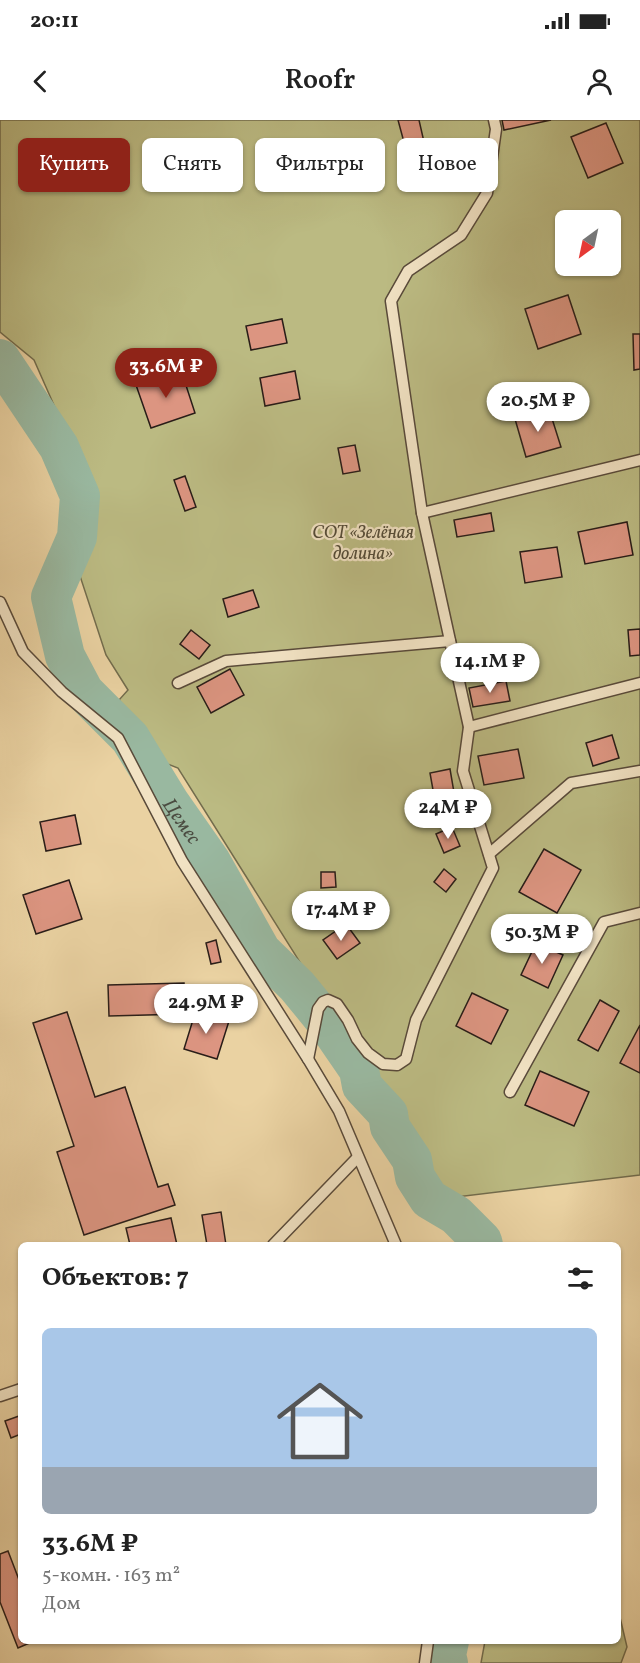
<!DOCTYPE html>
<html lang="ru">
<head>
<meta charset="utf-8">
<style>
  body { margin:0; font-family:Vollkorn,serif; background:#f2f2f2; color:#222; height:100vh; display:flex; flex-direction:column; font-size:22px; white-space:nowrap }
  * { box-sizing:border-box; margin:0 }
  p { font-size:20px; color:#767676 }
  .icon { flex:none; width:33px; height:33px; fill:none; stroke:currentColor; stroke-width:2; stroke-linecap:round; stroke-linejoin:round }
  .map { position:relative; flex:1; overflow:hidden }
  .side { position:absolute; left:18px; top:1122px; width:603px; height:402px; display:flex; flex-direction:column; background:#fff; border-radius:9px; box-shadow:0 2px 4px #0004 }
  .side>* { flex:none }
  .banner { position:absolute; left:18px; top:18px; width:604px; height:54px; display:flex; gap:12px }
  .needle { width:39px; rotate:213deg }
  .fabs { position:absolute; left:555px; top:90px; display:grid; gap:12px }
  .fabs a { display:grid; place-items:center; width:66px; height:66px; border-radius:9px; background:#fff; box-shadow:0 2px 4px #0004; font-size:30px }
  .price { position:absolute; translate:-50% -51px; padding:0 14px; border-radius:21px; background:#fff; color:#222; font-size:20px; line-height:39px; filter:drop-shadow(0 2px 3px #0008) }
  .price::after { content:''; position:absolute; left:50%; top:36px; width:18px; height:14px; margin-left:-9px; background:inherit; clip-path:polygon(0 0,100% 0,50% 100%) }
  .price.selected { background:#8f2418; color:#fff }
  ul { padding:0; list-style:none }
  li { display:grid; align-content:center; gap:12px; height:318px; padding:0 24px }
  li span { display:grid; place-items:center; height:186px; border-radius:9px; color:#555 }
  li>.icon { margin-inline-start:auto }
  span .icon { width:108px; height:108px; fill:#fffc; stroke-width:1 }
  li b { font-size:26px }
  h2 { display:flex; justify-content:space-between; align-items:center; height:72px; padding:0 24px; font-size:26px }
  .chip { padding:0 21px; border-radius:9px; background:#fff; box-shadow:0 2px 4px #0004; font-size:21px; line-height:54px }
  .chip.selected { background:#8f2418; color:#fff }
  .status { display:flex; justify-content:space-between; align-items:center; height:42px; padding:0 30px; background:#fff; direction:ltr }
  .status svg { height:16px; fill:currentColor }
  header { display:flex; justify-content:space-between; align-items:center; height:78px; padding:0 24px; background:#fff; font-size:27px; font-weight:600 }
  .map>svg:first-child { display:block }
</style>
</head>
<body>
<div class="status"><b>20:11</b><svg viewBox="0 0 49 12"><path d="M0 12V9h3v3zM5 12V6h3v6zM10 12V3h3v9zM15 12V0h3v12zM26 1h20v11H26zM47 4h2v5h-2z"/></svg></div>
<header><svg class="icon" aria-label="back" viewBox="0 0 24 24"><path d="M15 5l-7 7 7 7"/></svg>Roofr<svg class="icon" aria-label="person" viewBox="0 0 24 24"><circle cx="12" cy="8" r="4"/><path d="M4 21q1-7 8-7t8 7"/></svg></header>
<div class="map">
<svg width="640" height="1543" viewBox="0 0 640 1543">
  <rect width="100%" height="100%" fill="#ead2a2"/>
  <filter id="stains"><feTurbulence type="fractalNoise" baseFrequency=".00333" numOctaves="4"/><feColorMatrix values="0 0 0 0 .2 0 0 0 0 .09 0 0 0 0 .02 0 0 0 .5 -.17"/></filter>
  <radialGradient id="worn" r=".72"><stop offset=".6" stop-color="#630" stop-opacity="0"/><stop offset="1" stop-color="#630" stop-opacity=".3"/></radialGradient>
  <g fill="#bbba82" stroke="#726c4d" stroke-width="1.5" fill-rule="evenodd">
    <path d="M0,0h640v1055l-192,23 -270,-430 -18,-7 -41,-61 9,-10 -22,-35 -26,-79 11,-87 -57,-129 -34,-28zM566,100h44v46h-44z"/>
    <path d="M618,1489l9,38 -6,16h-140l4,-22h133z"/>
  </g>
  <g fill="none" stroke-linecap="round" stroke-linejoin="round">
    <g stroke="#99b8a0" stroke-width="40">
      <path id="s1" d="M0,239l59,88 21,49 -3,41 -26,60 14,59 19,36 46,46 39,64 42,60 50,89 36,35 27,33 35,51 3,16 26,28 2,13 22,33 3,17 14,22 27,16 26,26 1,4"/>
      <path d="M448,1543l-2,-8 3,-14"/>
    </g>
  </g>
  <g fill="#dc9581" stroke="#291d18" stroke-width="1.5">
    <path d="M398,0h21l5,22 -19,4z"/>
    <path d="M502,0h49l-47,10z"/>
    <path d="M606,3l17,40 -35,15 -17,-41z"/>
    <path d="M568,175l13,39 -43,15 -13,-40z"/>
    <path d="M282,199l5,24 -36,7 -5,-24z"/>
    <path d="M633,214h7v35l-6,1z"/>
    <path d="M181,250l14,43 -44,15 -15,-43z"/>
    <path d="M295,251l5,28 -35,7 -5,-28z"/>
    <path d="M549,289l12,38 -35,10 -11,-38z"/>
    <path d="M355,325l5,26 -17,3 -5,-26z"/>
    <path d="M185,356l11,31 -11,4 -11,-31z"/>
    <path d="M491,393l3,18 -37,6 -3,-17z"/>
    <path d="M627,402l6,33 -48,9 -7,-32z"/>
    <path d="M557,427l5,30 -37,6 -5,-31z"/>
    <path d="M253,470l6,17 -31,10 -5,-18z"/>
    <path d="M640,509v26l-10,1 -2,-26z"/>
    <path d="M191,510l19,15 -11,14 -19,-15z"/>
    <path d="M230,549l14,26 -33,18 -14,-26z"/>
    <path d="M506,561l4,20 -37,6 -4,-19z"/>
    <path d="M612,615l7,23 -26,8 -7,-23z"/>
    <path d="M518,629l6,29 -40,7 -6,-29z"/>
    <path d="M450,649l6,35 -20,3 -6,-34z"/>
    <path d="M75,695l6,29 -35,7 -6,-29z"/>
    <path d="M452,707l8,19 -16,7 -8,-19z"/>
    <path d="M544,729l37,21 -24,43 -38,-21z"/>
    <path d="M444,749l12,10 -10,13 -12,-10z"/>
    <path d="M321,752h14l1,15 -15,1z"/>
    <path d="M69,760l13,39 -46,15 -13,-39z"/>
    <path d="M346,804l14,19 -23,16 -14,-19z"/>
    <path d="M216,820l5,22 -10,2 -5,-21z"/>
    <path d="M536,823l27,12 -15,33 -27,-13z"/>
    <path d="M184,863l1,31 -76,2 -1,-31z"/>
    <path d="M472,873l36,17 -17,34 -35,-18z"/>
    <path d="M600,880l19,11 -21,40 -20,-11z"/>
    <path d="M196,890l33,11 -12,38 -33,-10z"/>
    <path d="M67,892l28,85 30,-10 33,100 10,-3 7,21 -91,30 -27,-83 17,-6 -41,-123z"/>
    <path d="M640,905v48l-20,-10z"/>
    <path d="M540,951l49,21 -15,34 -49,-21z"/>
    <path d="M221,1092l5,33h-19l-5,-30z"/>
    <path d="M171,1098l6,27h-47l-4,-17z"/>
    <path d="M19,1296l2,6v12l-10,4 -6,-17z"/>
    <path d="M8,1431l13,34v56h13l-16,7 -18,-46v-48z"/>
  </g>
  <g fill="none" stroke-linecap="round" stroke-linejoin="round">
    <g stroke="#594a3a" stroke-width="13">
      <g id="service">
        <path d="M422,393l218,-53"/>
        <path d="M0,482l23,50 39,40 56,46 64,123 126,198 31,52 57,134"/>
        <path d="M178,563l48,-22 224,-20"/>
        <path d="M469,607l171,-44"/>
        <path d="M489,734l82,-71 69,-12"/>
        <path d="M308,939l10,-50 5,-7 5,-2 9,4 11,16 9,19 11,14 15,11 14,1 9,-6 10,-39 77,-152 -30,-97 6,-44 -47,-214 -31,-212 17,-30 53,-36 26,-42 9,-64 -2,-9"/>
        <path d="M510,972l94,-170 36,-9"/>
        <path d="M273,1125l85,-88"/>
        <path d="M0,1276l21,-7"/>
        <path d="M425,1543l3,-22"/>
      </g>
    </g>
    <use href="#service" stroke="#f1e2c3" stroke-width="10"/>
  </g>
  <g text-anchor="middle" stroke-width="4.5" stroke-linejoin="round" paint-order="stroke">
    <g font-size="18" font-style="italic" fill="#554c38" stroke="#f1e2c3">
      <text x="363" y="418">СОТ «Зелёная<tspan x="363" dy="21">долина»</tspan></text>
    </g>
    <g font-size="20" font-style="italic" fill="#4b4c41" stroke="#f1e2c3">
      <text dy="7" stroke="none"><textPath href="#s1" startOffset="530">Цемес</textPath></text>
    </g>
  </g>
  <rect width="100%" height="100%" filter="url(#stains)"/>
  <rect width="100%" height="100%" fill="url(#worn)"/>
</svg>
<div class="fabs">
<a><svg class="needle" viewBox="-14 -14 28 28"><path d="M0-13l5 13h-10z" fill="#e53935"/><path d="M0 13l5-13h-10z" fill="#767676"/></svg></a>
</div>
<b class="price selected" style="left:166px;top:279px">33.6M ₽</b>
<b class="price" style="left:538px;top:313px">20.5M ₽</b>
<b class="price" style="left:490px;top:574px">14.1M ₽</b>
<b class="price" style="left:448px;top:720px">24M ₽</b>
<b class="price" style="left:341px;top:822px">17.4M ₽</b>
<b class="price" style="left:542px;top:845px">50.3M ₽</b>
<b class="price" style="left:206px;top:915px">24.9M ₽</b>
<div class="banner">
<a class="chip selected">Купить</a>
<a class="chip">Снять</a>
<a class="chip">Фильтры</a>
<a class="chip">Новое</a>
</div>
<section class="side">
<h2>Объектов: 7<svg class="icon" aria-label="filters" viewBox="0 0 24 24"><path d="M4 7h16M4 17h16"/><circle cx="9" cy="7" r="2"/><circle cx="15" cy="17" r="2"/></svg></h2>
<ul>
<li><span style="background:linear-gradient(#a9c7e8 75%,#9aa5b1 0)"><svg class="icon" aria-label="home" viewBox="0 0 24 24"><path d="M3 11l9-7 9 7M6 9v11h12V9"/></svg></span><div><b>33.6M ₽</b><p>5-комн. · 163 m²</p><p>Дом</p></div></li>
</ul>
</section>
</div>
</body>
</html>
